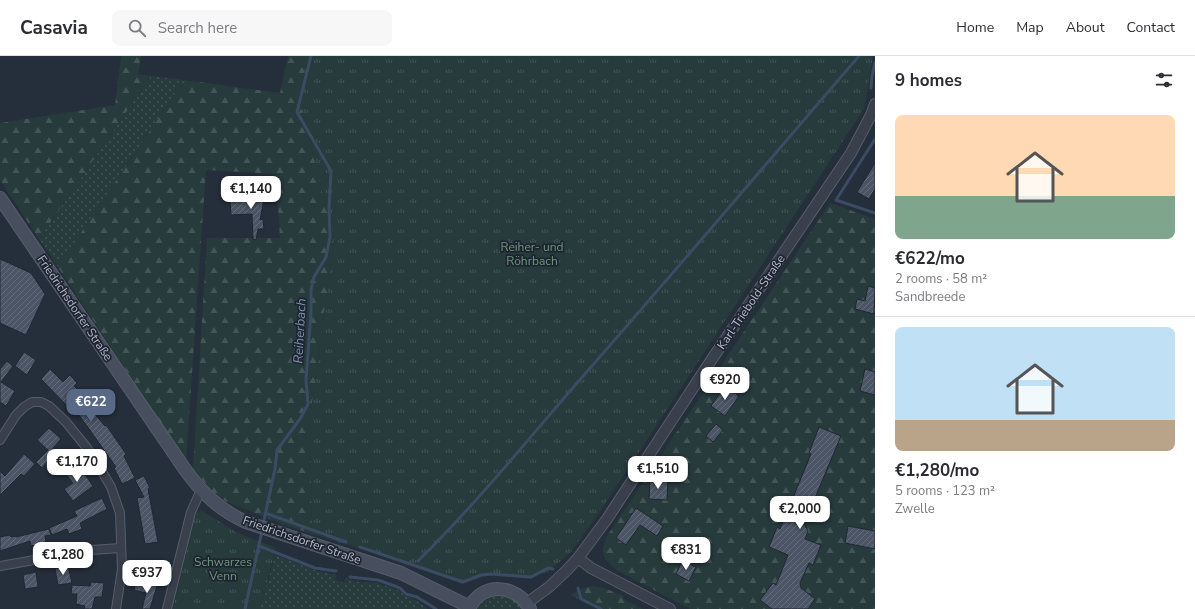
<!DOCTYPE html>
<html lang="en">
<head>
<meta charset="utf-8">
<style>
  body { margin:0; font-family:"Nunito Sans",sans-serif; background:#f7f7f7; color:#2b2b33; height:100vh; display:flex; flex-direction:column; font-size:15px; white-space:nowrap }
  * { box-sizing:border-box; margin:0 }
  p { font-size:13px; color:#7c7c81 }
  .icon { flex:none; width:22px; height:22px; fill:none; stroke:currentColor; stroke-width:2; stroke-linecap:round; stroke-linejoin:round }
  .map { position:relative; flex:1; overflow:hidden }
  .drawer { display:flex; flex-direction:column; background:#fff; width:320px }
  .drawer>* { flex:none }
  .price { position:absolute; translate:-50% -34px; padding:0 9px; border-radius:8px; background:#fff; color:#222; font-size:13px; line-height:26px; filter:drop-shadow(0 1px 2px #0008) }
  .price::after { content:''; position:absolute; left:50%; top:24px; width:12px; height:9px; margin-left:-6px; background:inherit; clip-path:polygon(0 0,100% 0,50% 100%) }
  .price.current { background:#586988; color:#fff }
  ul { padding:0; list-style:none }
  li { display:grid; align-content:center; gap:8px; height:212px; padding:0 20px }
  li+li { border-top:1px solid #e1e1e2 }
  li span { display:grid; place-items:center; height:124px; border-radius:8px; color:#555 }
  li>.icon { margin-inline-start:auto }
  span .icon { width:72px; height:72px; fill:#fffc; stroke-width:1 }
  li b { font-size:17px }
  h2 { display:flex; justify-content:space-between; align-items:center; height:48px; padding:0 20px; font-size:17px }
  header { display:flex; align-items:center; gap:24px; box-sizing:border-box; height:56px; padding:0 20px; background:#fff; border-bottom:1px solid #e1e1e2 }
  header strong { font-size:19px }
  nav { display:flex; gap:22px; margin-inline-start:auto; font-size:14px }
  .search { width:280px; height:36px; background:#f7f7f7; display:flex; align-items:center; gap:10px; box-sizing:border-box; padding:0 14px; border-radius:8px; color:#7c7c81; font-size:15px }
  main { display:flex; flex:1; min-height:0 }
  .map>svg:first-child { display:block }
</style>
</head>
<body>
<header>
<strong>Casavia</strong>
<div class="search"><svg class="icon" aria-label="search" viewBox="0 0 24 24"><circle cx="10" cy="10" r="6"/><path d="M15 15l6 6"/></svg>Search here</div>
<nav><a>Home</a><a>Map</a><a>About</a><a>Contact</a></nav>
</header>
<main>
<div class="map">
<svg width="875" height="553" viewBox="0 0 875 553">
  <defs>
    <pattern id="grass-dots" width="8" height="8" patternUnits="userSpaceOnUse"><rect width="8" height="8" fill="#273a3c"/><path d="M2 2h.1M6 6h.1" fill="none" stroke="#445557" stroke-width="1.8" stroke-linecap="round"/></pattern>
    <pattern id="forest-firs" width="22" height="20" patternUnits="userSpaceOnUse"><rect width="22" height="20" fill="#273a3c"/><path d="M5 1l3.5 6h-7zM16 11l3.5 6h-7z" fill="#445557"/></pattern>
    <pattern id="park-tufts" width="24" height="20" patternUnits="userSpaceOnUse"><rect width="24" height="20" fill="#273a3c"/><path d="M3 7l-1-3M5 7V3M7 7l1-3M15 17l-1-3M17 17v-4M19 17l1-3" fill="none" stroke="#445557"/></pattern>
    <pattern id="building-hatch" width="6" height="6" patternUnits="userSpaceOnUse"><rect width="6" height="6" fill="#4b5565"/><path d="M-1 1l2-2M0 6l6-6M5 7l2-2" fill="none" stroke="#636c7a"/></pattern>
  </defs>
  <rect width="100%" height="100%" fill="#252e3b"/>
  <g fill="url(#grass-dots)">
    <path d="M151,20l33,4 -126,187 -19,-28z"/>
    <path d="M275,499l39,15 23,5 -2,5 9,3 2,-5 13,4 19,1 20,7 7,5 14,7 9,7h-168z"/>
    <path d="M500,538c10,3 17,6 23,15h-48c7,-9 13,-13 25,-15z"/>
  </g>
  <g fill="url(#forest-firs)">
    <path d="M121,0h20l-3,18 13,2 -112,163 -39,-59v-57l115,-18z"/>
    <path d="M288,0h27l-14,51 33,132 -24,180 2,115 -30,-10 -57,-23 -12,-9 -20,-23 14,-231h73l-4,-64 -70,-4 -20,291 -128,-194 126,-187 96,13z"/>
    <path d="M830,147l45,16v390h-185l-74,-39 -11,-11 -2,-8 2,-12z"/>
    <path d="M594,530l10,2 20,8 -1,3 20,10h-43l-30,-14 16,-8z"/>
  </g>
  <g fill="url(#park-tufts)">
    <path d="M308,0h565l-9,53 -265,404 -28,39 -22,19 -17,7 -40,-3 -31,8 -87,-30 -62,-19 -2,-115 24,-180 -36,-144z"/>
    <path d="M201,454l35,22 40,16 -16,61h-87l23,-95z"/>
  </g>
  <g fill="none" stroke-linecap="round" stroke-linejoin="round">
    <g stroke="#3b4b63" stroke-width="3">
      <path d="M871,32l1,-12 3,-14"/>
      <path d="M875,83l-39,61 39,13"/>
      <path d="M265,457l81,29"/>
      <path d="M263,469l12,-56 2,-19 23,-31 8,-15 -2,-24 5,-68v-22l3,-13 12,-20 4,-20 -1,-28 2,-38 -34,-59 14,-56"/>
      <path d="M259,490l56,22 21,3"/>
      <path d="M360,491l103,35 18,-7 10,-1 40,3 17,-9 5,1"/>
      <path d="M418,505c57,-56 107,-118 159,-178 95,-108 188,-218 282,-327"/>
      <path d="M350,521l28,3 22,8 6,6 11,3 19,12"/>
      <path d="M578,532l3,11 20,10"/>
      <path d="M245,553l17,-78"/>
    </g>
  </g>
  <g fill="url(#building-hatch)" stroke="#202733">
    <path d="M875,107v26l-6,10 -12,-7z"/>
    <path d="M251,135l14,3 -5,26 3,-1 1,10h-6l-2,11 -3,-1 -1,-25 -21,1 -1,-14 19,-1z"/>
    <path d="M0,203l31,14 14,21 -19,41 -26,-12z"/>
    <path d="M868,230l7,2 -1,26 -19,-5 2,-10 8,2z"/>
    <path d="M24,296l12,8 -9,15 -12,-9z"/>
    <path d="M7,305l6,5 -12,16 14,9 -9,15 -6,-4v-33z"/>
    <path d="M50,313l13,13 7,-7 7,8 -3,3 8,8 -4,3 14,15h1l12,14 1,-1 20,29 -2,2 11,22 -13,6 -8,-16 2,-1 -29,-41 -12,-16 -2,2 -32,-33z"/>
    <path d="M865,313l10,3v23l-15,-4z"/>
    <path d="M725,330l14,10 -14,20 -14,-10z"/>
    <path d="M716,368l7,6 -10,12 -7,-6z"/>
    <path d="M819,371l22,9 -37,88 4,7 -3,8 16,6 -8,20 -4,-2 -9,20 1,5 14,11 -7,10h-36l-12,-9 13,-17 3,2 12,-30 -19,-8 8,-20 3,2 31,-75 -2,-1z"/>
    <path d="M49,372l12,11 -11,12 7,7 -6,6 -3,-3 -6,7 -6,-6 12,-12 -11,-10z"/>
    <path d="M24,398l11,10 -11,12 -3,-2 -21,21v-24l5,5z"/>
    <path d="M77,407l16,23 -20,15 -9,-12 9,-6 -8,-10z"/>
    <path d="M144,420l6,12 -2,1 10,53 -13,2 -8,-46 7,-1 -9,-17z"/>
    <path d="M650,423l18,1 -1,20 -18,-1z"/>
    <path d="M102,442l5,11 -27,14 2,6 -13,5 -2,-5 -15,6 -3,-7 28,-12 -3,-5z"/>
    <path d="M636,452l27,18 -6,10 -17,-11 -14,20 -10,-7z"/>
    <path d="M848,470l27,5v18l-30,-6z"/>
    <path d="M49,473l2,6 -6,1 1,6 -15,4 -1,-5 -30,10v-14l10,-2 1,2 5,-1v1z"/>
    <path d="M682,505l14,6 -7,14 -13,-7z"/>
    <path d="M68,510l4,17 -14,2 -3,-16z"/>
    <path d="M36,516l2,15 -13,2 -2,-14z"/>
    <path d="M91,526l13,1 -2,14h-7l-3,12h-8l1,-3 -9,-2 1,-10h-6l1,-9 18,1z"/>
    <path d="M136,526l21,4 -7,23h-8l4,-16 -12,-3z"/>
  </g>
  <g fill="none" stroke-linecap="round" stroke-linejoin="round">
    <g stroke="#575e6a" stroke-width="10">
      <g id="minor">
        <path d="M0,384l16,-25 8,-8 8,-5h9l8,4 17,16 21,26 13,20 11,19 9,26 2,56 -6,40"/>
        <path d="M0,510l91,-16 30,-2"/>
        <path d="M167,553l24,-97 10,-22"/>
      </g>
    </g>
    <g stroke="#575e6a" stroke-width="12">
      <g id="tertiary">
        <path d="M578,502l13,10 79,41"/>
        <path d="M527,547l22,-16 18,-17 11,-12 29,-39 103,-157 141,-209 20,-38 4,-11"/>
      </g>
    </g>
    <g stroke="#575e6a" stroke-width="14">
      <g id="secondary">
        <path d="M0,142l184,270c17,24 35,42 62,54l155,51 69,34"/>
        <path d="M469,553c12,-28 48,-25 61,0"/>
      </g>
    </g>
    <use href="#minor" stroke="#39404c" stroke-width="8"/>
    <use href="#tertiary" stroke="#39404c" stroke-width="10"/>
    <use href="#secondary" stroke="#474f5e" stroke-width="12"/>
  </g>
  <g text-anchor="middle" stroke-width="3.5" stroke-linejoin="round" paint-order="stroke">
    <g font-size="12" fill="#6d9677" stroke="#1e2531">
      <text x="532" y="195">Reiher- und<tspan x="532" dy="14">Röhrbach</tspan></text>
      <text x="223" y="510">Schwarzes<tspan x="223" dy="14">Venn</tspan></text>
    </g>
    <g font-size="12" fill="#b4bbc7" stroke="#1e2531">
      <text transform="translate(751 246) rotate(-56)" y="4">Karl-Triebold-Straße</text>
      <text transform="translate(75 252) rotate(56)" y="4">Friedrichsdorfer Straße</text>
      <text transform="translate(302 484) rotate(19)" y="4">Friedrichsdorfer Straße</text>
    </g>
    <g font-size="13" font-style="italic" fill="#7d91ad" stroke="#1e2531">
      <text transform="translate(299 275) rotate(-87)" y="5">Reiherbach</text>
    </g>
  </g>
</svg>
<b class="price" style="left:251px;top:154px">€1,140</b>
<b class="price" style="left:725px;top:345px">€920</b>
<b class="price current" style="left:91px;top:367px">€622</b>
<b class="price" style="left:77px;top:427px">€1,170</b>
<b class="price" style="left:658px;top:434px">€1,510</b>
<b class="price" style="left:800px;top:474px">€2,000</b>
<b class="price" style="left:686px;top:515px">€831</b>
<b class="price" style="left:63px;top:520px">€1,280</b>
<b class="price" style="left:147px;top:538px">€937</b>
</div>
<section class="drawer">
<h2>9 homes<svg class="icon" aria-label="filters" viewBox="0 0 24 24"><path d="M4 7h16M4 17h16"/><circle cx="9" cy="7" r="2"/><circle cx="15" cy="17" r="2"/></svg></h2>
<ul>
<li><span style="background:linear-gradient(#ffd9b3 65%,#7fa58c 0)"><svg class="icon" aria-label="home" viewBox="0 0 24 24"><path d="M3 11l9-7 9 7M6 9v11h12V9"/></svg></span><div><b>€622/mo</b><p>2 rooms · 58 m²</p><p>Sandbreede</p></div></li>
<li><span style="background:linear-gradient(#bfe0f5 75%,#b9a48a 0)"><svg class="icon" aria-label="home" viewBox="0 0 24 24"><path d="M3 11l9-7 9 7M6 9v11h12V9"/></svg></span><div><b>€1,280/mo</b><p>5 rooms · 123 m²</p><p>Zwelle</p></div></li>
</ul>
</section>
</main>
</body>
</html>
